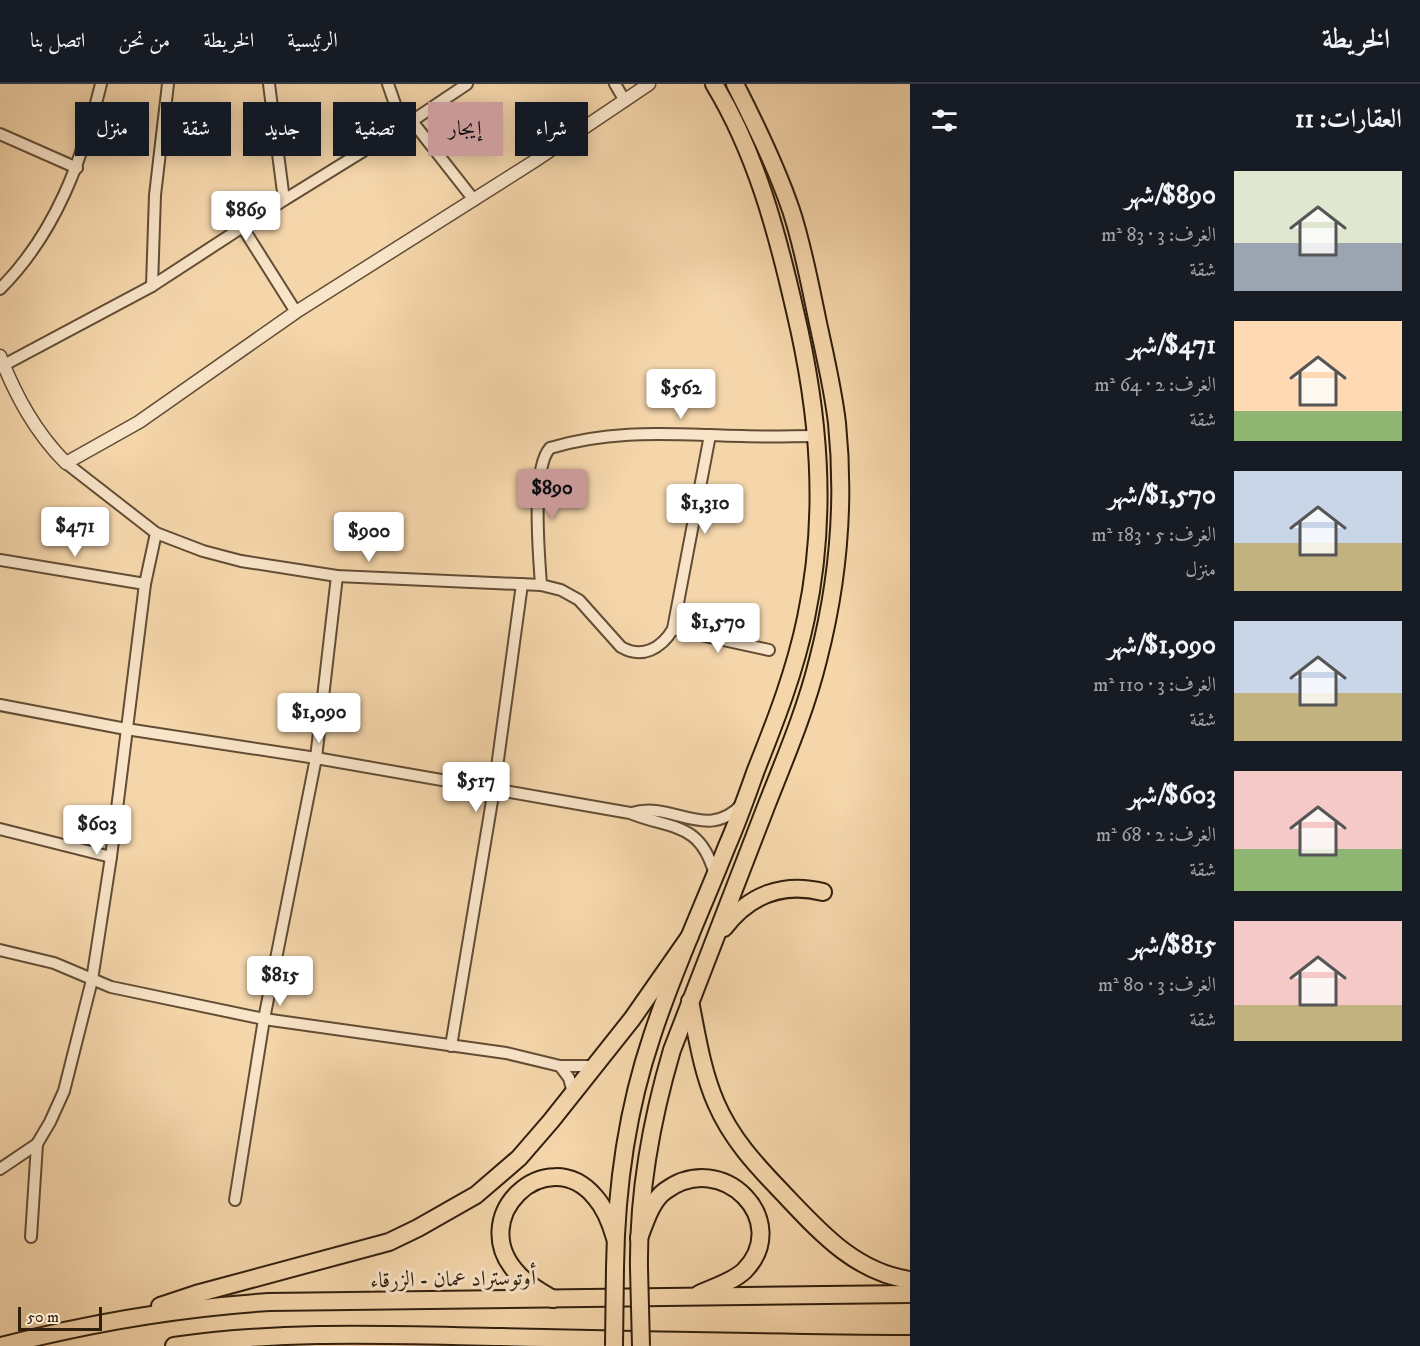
<!DOCTYPE html>
<html lang="ar">
<head>
<meta charset="utf-8">
<style>
  body { margin:0; font-family:"IM FELL DW Pica",Amiri,serif; background:#242831; color:#f1f3f6; direction:rtl; height:100vh; display:flex; flex-direction:column; font-size:22px; white-space:nowrap }
  * { box-sizing:border-box; margin:0 }
  p { font-size:20px; color:#9ea1a6 }
  .icon { flex:none; width:33px; height:33px; fill:none; stroke:currentColor; stroke-width:2; stroke-linecap:round; stroke-linejoin:round }
  .map { position:relative; flex:1; overflow:hidden; direction:ltr }
  .sheet { display:flex; flex-direction:column; background:#171b24; width:510px }
  .sheet>* { flex:none }
  .top-card { position:absolute; left:18px; top:18px; width:570px; height:54px; direction:rtl; display:flex; gap:12px }
  .scale { position:absolute; left:18px; bottom:15px; width:84px; box-sizing:border-box; padding-left:6px; border:3px solid #311f0d; border-top:0; font-size:16px; line-height:21px; white-space:nowrap; color:#311f0d; -webkit-text-stroke:4px #f8e4c8; paint-order:stroke }
  .price { position:absolute; translate:-50% -51px; padding:0 14px; border-radius:6px; background:#fff; color:#222; font-size:20px; line-height:39px; filter:drop-shadow(0 2px 3px #0008) }
  .price::after { content:''; position:absolute; left:50%; top:36px; width:18px; height:14px; margin-left:-9px; background:inherit; clip-path:polygon(0 0,100% 0,50% 100%) }
  .price.on { background:#c59692; color:#111 }
  ul { padding:0; list-style:none }
  li { display:flex; align-items:center; gap:18px; height:150px; padding:0 18px }
  li span { display:grid; place-items:center; flex:none; width:168px; height:120px; border-radius:0px; color:#555 }
  li>.icon { margin-inline-start:auto }
  span .icon { width:72px; height:72px; fill:#fffc; stroke-width:1 }
  li b { font-size:26px }
  h2 { display:flex; justify-content:space-between; align-items:center; height:72px; padding:0 18px; font-size:26px }
  .tag { padding:0 21px; border-radius:0px; background:#171b24; box-shadow:0 3px 15px #0003; font-size:21px; line-height:54px }
  .tag.on { background:#c59692; color:#111 }
  header { display:flex; align-items:center; gap:36px; box-sizing:border-box; height:84px; padding:0 30px; background:#171b24; border-bottom:2px solid #363941 }
  header strong { font-size:28px }
  nav { display:flex; gap:33px; margin-inline-start:auto; font-size:21px }
  main { display:flex; flex:1; min-height:0 }
  .map>svg:first-child { display:block }
</style>
</head>
<body>
<header>
<strong>الخريطة</strong>
<nav><a>الرئيسية</a><a>الخريطة</a><a>من نحن</a><a>اتصل بنا</a></nav>
</header>
<main>
<section class="sheet">
<h2>العقارات: 11<svg class="icon" aria-label="filters" viewBox="0 0 24 24"><path d="M4 7h16M4 17h16"/><circle cx="9" cy="7" r="2"/><circle cx="15" cy="17" r="2"/></svg></h2>
<ul>
<li><span style="background:linear-gradient(#dfe7d0 60%,#9aa5b1 0)"><svg class="icon" aria-label="home" viewBox="0 0 24 24"><path d="M3 11l9-7 9 7M6 9v11h12V9"/></svg></span><div><b>$890/شهر</b><p>الغرف: 3 · 83 m²</p><p>شقة</p></div></li>
<li><span style="background:linear-gradient(#ffd9b3 75%,#8fb573 0)"><svg class="icon" aria-label="home" viewBox="0 0 24 24"><path d="M3 11l9-7 9 7M6 9v11h12V9"/></svg></span><div><b>$471/شهر</b><p>الغرف: 2 · 64 m²</p><p>شقة</p></div></li>
<li><span style="background:linear-gradient(#c9d6e8 60%,#c2b280 0)"><svg class="icon" aria-label="home" viewBox="0 0 24 24"><path d="M3 11l9-7 9 7M6 9v11h12V9"/></svg></span><div><b>$1,570/شهر</b><p>الغرف: 5 · 183 m²</p><p>منزل</p></div></li>
<li><span style="background:linear-gradient(#c9d6e8 60%,#c2b280 0)"><svg class="icon" aria-label="home" viewBox="0 0 24 24"><path d="M3 11l9-7 9 7M6 9v11h12V9"/></svg></span><div><b>$1,090/شهر</b><p>الغرف: 3 · 110 m²</p><p>شقة</p></div></li>
<li><span style="background:linear-gradient(#f6c9c9 65%,#8fb573 0)"><svg class="icon" aria-label="home" viewBox="0 0 24 24"><path d="M3 11l9-7 9 7M6 9v11h12V9"/></svg></span><div><b>$603/شهر</b><p>الغرف: 2 · 68 m²</p><p>شقة</p></div></li>
<li><span style="background:linear-gradient(#f6c9c9 70%,#c2b280 0)"><svg class="icon" aria-label="home" viewBox="0 0 24 24"><path d="M3 11l9-7 9 7M6 9v11h12V9"/></svg></span><div><b>$815/شهر</b><p>الغرف: 3 · 80 m²</p><p>شقة</p></div></li>
</ul>
</section>
<div class="map">
<svg width="910" height="1262" viewBox="0 0 910 1262">
  <rect width="100%" height="100%" fill="#f5d6ab"/>
  <filter id="stains"><feTurbulence type="fractalNoise" baseFrequency=".00333" numOctaves="4"/><feColorMatrix values="0 0 0 0 .2 0 0 0 0 .09 0 0 0 0 .02 0 0 0 .5 -.17"/></filter>
  <radialGradient id="worn" r=".72"><stop offset=".6" stop-color="#630" stop-opacity="0"/><stop offset="1" stop-color="#630" stop-opacity=".3"/></radialGradient>
  <g fill="none" stroke-linecap="round" stroke-linejoin="round">
    <g stroke="#624d34" stroke-width="14">
      <g id="minor">
        <path d="M269,0l15,116"/>
        <path d="M388,0l15,43"/>
        <path d="M615,0l10,17"/>
        <path d="M412,37l62,79"/>
        <path d="M0,50l77,34"/>
        <path d="M243,144l53,84"/>
        <path d="M152,202l3,-91 13,-111"/>
        <path d="M0,205c56,-56 82,-129 101,-205"/>
        <path d="M4,281l148,-79 132,-86 128,-79 55,-37"/>
        <path d="M66,379l90,70 47,18 38,10 96,15 204,9 20,5 18,10 42,47c21,12 40,2 52,-18l37,-194"/>
        <path d="M0,476l145,24"/>
        <path d="M541,501c-2,-30 -10,-116 9,-137 67,-20 125,-13 193,-12 25,1 50,0 74,0"/>
        <path d="M673,545l96,21"/>
        <path d="M0,621l126,24 190,29 314,55c42,17 70,8 85,62"/>
        <path d="M632,729c40,-13 75,30 110,-9"/>
        <path d="M0,745l111,28"/>
        <path d="M0,866l54,13 57,24 153,32 242,34 54,13h34"/>
        <path d="M451,962l43,-257 28,-205"/>
        <path d="M560,982l9,12 4,15"/>
        <path d="M0,1085l37,-25 13,-22 14,-31 28,-111 19,-123 34,-273 11,-51"/>
        <path d="M235,1116l29,-181 52,-261 21,-182"/>
        <path d="M31,1153l6,-93"/>
      </g>
    </g>
    <g stroke="#624d34" stroke-width="15">
      <path id="tertiary" d="M0,272c16,40 35,76 66,107l73,-41 157,-110 237,-150 116,-78"/>
    </g>
    <g stroke="#311f0d" stroke-width="20">
      <g id="primary">
        <path d="M724,844c25,-33 59,-46 99,-36"/>
        <path d="M615,1184c1,-79 12,-158 37,-232 21,-65 50,-127 75,-190 11,-25 20,-51 29,-76 20,-50 39,-99 50,-152 22,-104 13,-206 -11,-307 -18,-79 -39,-158 -81,-227"/>
        <path d="M639,1184c-1,-73 12,-147 33,-218 31,-82 63,-164 95,-246 19,-48 39,-95 51,-144 20,-77 27,-158 19,-237 -4,-34 -12,-67 -19,-100 -8,-38 -15,-77 -27,-113 -15,-44 -35,-85 -56,-126"/>
      </g>
    </g>
    <g stroke="#311f0d" stroke-width="20">
      <g id="trunk">
        <path d="M690,917c7,35 12,70 26,102 15,35 39,61 65,88 37,39 73,81 129,89"/>
        <path d="M639,1154c6,-15 12,-37 26,-47 58,-43 128,31 79,80 -12,11 -30,16 -45,23"/>
        <path d="M553,1215c-12,-7 -25,-14 -34,-24 -56,-57 28,-135 76,-78 10,11 16,27 20,41"/>
        <path d="M160,1222l36,-12 193,-52 29,-14 58,-33 43,-37 32,-37 81,-102 58,-83"/>
        <path d="M1,1262c88,-23 177,-38 268,-44l641,-8"/>
        <path d="M174,1262c108,-16 218,-11 327,-9 136,3 273,6 409,7"/>
      </g>
    </g>
    <use href="#minor" stroke="#f8e4c8" stroke-width="10"/>
    <use href="#tertiary" stroke="#f8e4c8" stroke-width="12"/>
    <use href="#primary" stroke="#f5d6ab" stroke-width="16"/>
    <use href="#trunk" stroke="#f5d6ab" stroke-width="16"/>
    <g stroke="#311f0d" stroke-width="20" stroke-linecap="butt">
      <g id="primary-bridge">
        <path d="M639,1184l2,78"/>
        <path d="M614,1262l1,-78"/>
      </g>
    </g>
    <use href="#primary-bridge" stroke="#f5d6ab" stroke-width="16"/>
  </g>
  <g text-anchor="middle" stroke-width="6" stroke-linejoin="round" paint-order="stroke">
    <g font-size="22" fill="#311f0d" stroke="#f8e4c8">
      <text transform="translate(453 1194) rotate(-1)" y="8">أوتوستراد عمان - الزرقاء</text>
    </g>
  </g>
  <rect width="100%" height="100%" filter="url(#stains)"/>
  <rect width="100%" height="100%" fill="url(#worn)"/>
</svg>
<div class="scale">50 m</div>
<b class="price" style="left:246px;top:158px">$869</b>
<b class="price" style="left:681px;top:336px">$562</b>
<b class="price on" style="left:552px;top:436px">$890</b>
<b class="price" style="left:705px;top:451px">$1,310</b>
<b class="price" style="left:75px;top:474px">$471</b>
<b class="price" style="left:369px;top:479px">$900</b>
<b class="price" style="left:718px;top:570px">$1,570</b>
<b class="price" style="left:319px;top:660px">$1,090</b>
<b class="price" style="left:476px;top:729px">$517</b>
<b class="price" style="left:97px;top:772px">$603</b>
<b class="price" style="left:280px;top:923px">$815</b>
<div class="top-card">
<a class="tag">شراء</a>
<a class="tag on">إيجار</a>
<a class="tag">تصفية</a>
<a class="tag">جديد</a>
<a class="tag">شقة</a>
<a class="tag">منزل</a>
</div>
</div>
</main>
</body>
</html>
